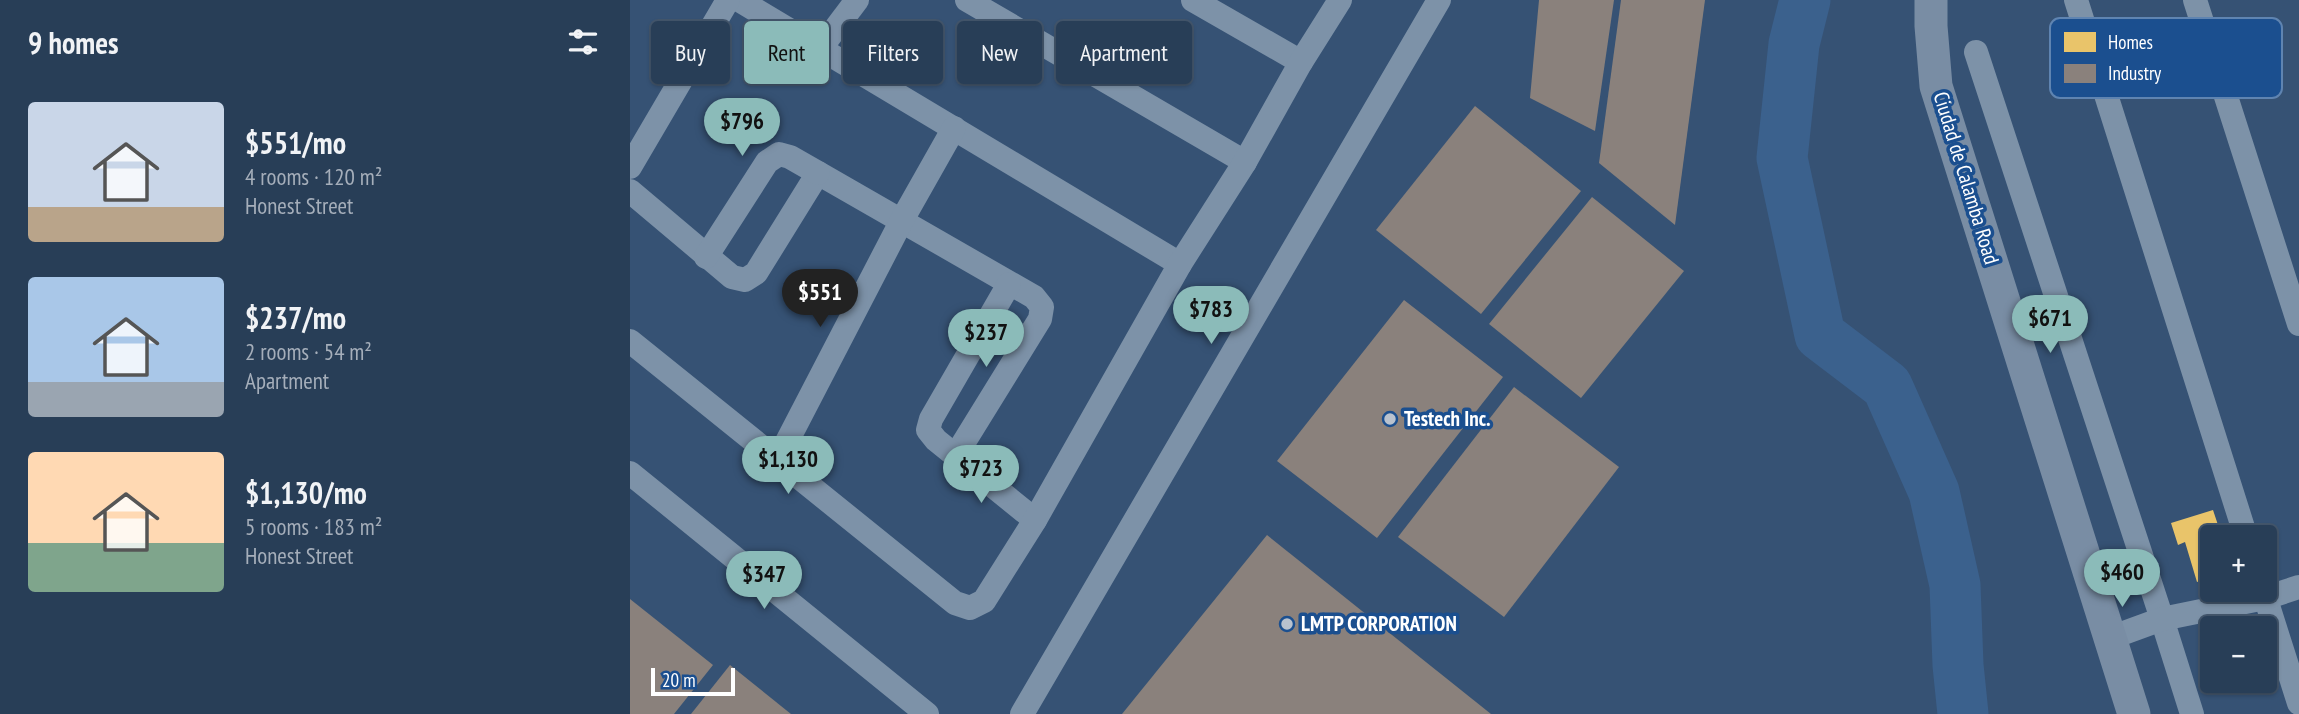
<!DOCTYPE html>
<html lang="en">
<head>
<meta charset="utf-8">
<style>
  body { margin:0; font-family:"PT Sans Narrow",sans-serif; background:#30455d; color:#f1f3f6; height:100vh; display:flex; flex-direction:column; font-size:26px; white-space:nowrap }
  * { box-sizing:border-box; margin:0 }
  p { font-size:23px; color:#a5aeba }
  .icon { flex:none; width:38px; height:38px; fill:none; stroke:currentColor; stroke-width:2; stroke-linecap:round; stroke-linejoin:round }
  .map { position:relative; flex:1; overflow:hidden }
  .panel { display:flex; flex-direction:column; background:#283e57; width:630px }
  .panel>* { flex:none }
  .hud { position:absolute; left:21px; top:21px; width:665px; height:63px; display:flex; gap:14px }
  .tools { position:absolute; left:1570px; top:525px; display:grid; gap:14px }
  .tools a { display:grid; place-items:center; width:77px; height:77px; border-radius:7px; background:#283e57; box-shadow:0 2px 5px #0004,0 0 0 2px #44576d; font-size:35px }
  .scale { position:absolute; left:21px; bottom:18px; width:84px; box-sizing:border-box; padding-left:7px; border:4px solid #fff; border-top:0; font-size:19px; line-height:24px; white-space:nowrap; color:#fff; -webkit-text-stroke:5px #1b4f8f; paint-order:stroke }
  .price { position:absolute; translate:-50% -60px; padding:0 16px; border-radius:24px; background:#8bbbb9; color:#111; font-size:23px; line-height:46px; filter:drop-shadow(0 2px 4px #0008) }
  .price::after { content:''; position:absolute; left:50%; top:42px; width:21px; height:16px; margin-left:-10px; background:inherit; clip-path:polygon(0 0,100% 0,50% 100%) }
  .price.on { background:#222; color:#fff }
  ul { padding:0; list-style:none }
  li { display:flex; align-items:center; gap:21px; height:175px; padding:0 28px }
  li span { display:grid; place-items:center; flex:none; width:196px; height:140px; border-radius:7px; color:#555 }
  li>.icon { margin-inline-start:auto }
  span .icon { width:84px; height:84px; fill:#fffc; stroke-width:1 }
  li b { font-size:30px }
  h2 { display:flex; justify-content:space-between; align-items:center; height:84px; padding:0 28px; font-size:30px }
  .pill { padding:0 24px; border-radius:7px; background:#283e57; box-shadow:0 2px 5px #0004,0 0 0 2px #44576d; font-size:24px; line-height:63px }
  .pill.on { background:#8bbbb9; color:#111 }
  main { display:flex; flex:1; min-height:0 }
  .map>svg:first-child { display:block }
</style>
</head>
<body>
<main>
<section class="panel">
<h2>9 homes<svg class="icon" aria-label="filters" viewBox="0 0 24 24"><path d="M4 7h16M4 17h16"/><circle cx="9" cy="7" r="2"/><circle cx="15" cy="17" r="2"/></svg></h2>
<ul>
<li><span style="background:linear-gradient(#c9d6e8 75%,#b9a48a 0)"><svg class="icon" aria-label="home" viewBox="0 0 24 24"><path d="M3 11l9-7 9 7M6 9v11h12V9"/></svg></span><div><b>$551/mo</b><p>4 rooms · 120 m²</p><p>Honest Street</p></div></li>
<li><span style="background:linear-gradient(#a9c7e8 75%,#9aa5b1 0)"><svg class="icon" aria-label="home" viewBox="0 0 24 24"><path d="M3 11l9-7 9 7M6 9v11h12V9"/></svg></span><div><b>$237/mo</b><p>2 rooms · 54 m²</p><p>Apartment</p></div></li>
<li><span style="background:linear-gradient(#ffd9b3 65%,#7fa58c 0)"><svg class="icon" aria-label="home" viewBox="0 0 24 24"><path d="M3 11l9-7 9 7M6 9v11h12V9"/></svg></span><div><b>$1,130/mo</b><p>5 rooms · 183 m²</p><p>Honest Street</p></div></li>
</ul>
</section>
<div class="map">
<svg width="1669" height="714" viewBox="0 0 1669 714">
  <rect width="100%" height="100%" fill="#365274"/>
  <path fill="#e9c46a" d="M1583,510l9,27h-10v40l-15,5 -12,-40 -7,3 -7,-22z"/>
  <g fill="#8a817c">
    <path d="M909,0h75l-19,131 -65,-33z"/>
    <path d="M991,0h84l-30,225 -76,-62z"/>
    <path d="M845,106l106,85 -100,123 -105,-84z"/>
    <path d="M962,197l92,74 -103,127 -92,-74z"/>
    <path d="M774,300l99,77 -126,161 -100,-77z"/>
    <path d="M884,387l105,80 -115,150 -106,-80z"/>
    <path d="M637,535l224,179h-369z"/>
    <path d="M0,599l83,66 -39,49h-44z"/>
    <path d="M100,665l61,49h-100z"/>
  </g>
  <g fill="none" stroke-linecap="round" stroke-linejoin="round">
    <path stroke="#3b618d" stroke-width="51" d="M1175,0l-11,44 -12,114 38,177 67,51 47,106 21,93 3,80 5,49"/>
    <g stroke="#7d92a8" stroke-width="24">
      <path d="M109,0l441,264"/>
      <path d="M337,0l278,162"/>
      <path d="M563,0l108,62"/>
      <path d="M1446,0l170,537"/>
      <path d="M1565,0l104,324"/>
      <path d="M190,49l37,-49"/>
      <path d="M1346,52l186,567 30,95"/>
      <path d="M0,167l98,-167"/>
      <path d="M0,191l102,86 13,3 11,-7 62,-100 216,124 8,10 -2,12 -84,136"/>
      <path d="M76,257l61,-95 12,-8 11,3 28,16"/>
      <path d="M379,284l-78,135 -3,11 8,10 99,80"/>
      <path d="M0,341l325,262 15,5 14,-7 51,-81 145,-256 65,-102 56,-100 39,-62"/>
      <path d="M148,459l124,-239 52,-92"/>
      <path d="M0,473l297,241"/>
      <path d="M1633,590l36,113"/>
      <path d="M1480,638l52,-19 103,-21 34,-11"/>
      <path d="M392,714l417,-714"/>
    </g>
    <path stroke="#798da4" stroke-width="33" d="M1301,0v26l5,60 198,628"/>
  </g>
  <g fill="#b9c2ce" stroke="#1b4f8f" stroke-width="2.5">
    <circle cx="760" cy="419" r="7"/>
    <circle cx="657" cy="624" r="7"/>
  </g>
  <g text-anchor="middle" stroke-width="7" stroke-linejoin="round" paint-order="stroke">
    <g font-size="21" fill="#fff" stroke="#1b4f8f">
      <text transform="translate(1336 178) rotate(73)" y="7">Ciudad de Calamba Road</text>
    </g>
    <g font-size="21" font-weight="bold" fill="#fff" stroke="#1b4f8f" text-anchor="start">
      <text x="774" y="426">Testech Inc.</text>
      <text x="671" y="631">LMTP CORPORATION</text>
    </g>
  </g>
  <rect x="1420" y="18" width="232" height="80" rx="10" fill="#1b4f8f" stroke="#5f84b1" stroke-width="2"/>
  <rect x="1434" y="32" width="32" height="20" fill="#e9c46a"/>
  <rect x="1434" y="64" width="32" height="19" fill="#8a817c"/>
  <g font-size="19" fill="#fff">
    <text x="1478" y="49">Homes</text>
    <text x="1478" y="80">Industry</text>
  </g>
</svg>
<div class="tools">
<a>+</a>
<a>−</a>
</div>
<div class="scale">20 m</div>
<b class="price" style="left:112px;top:158px">$796</b>
<b class="price on" style="left:190px;top:329px">$551</b>
<b class="price" style="left:581px;top:346px">$783</b>
<b class="price" style="left:1420px;top:355px">$671</b>
<b class="price" style="left:356px;top:369px">$237</b>
<b class="price" style="left:158px;top:496px">$1,130</b>
<b class="price" style="left:351px;top:505px">$723</b>
<b class="price" style="left:1492px;top:609px">$460</b>
<b class="price" style="left:134px;top:611px">$347</b>
<div class="hud">
<a class="pill">Buy</a>
<a class="pill on">Rent</a>
<a class="pill">Filters</a>
<a class="pill">New</a>
<a class="pill">Apartment</a>
</div>
</div>
</main>
</body>
</html>
